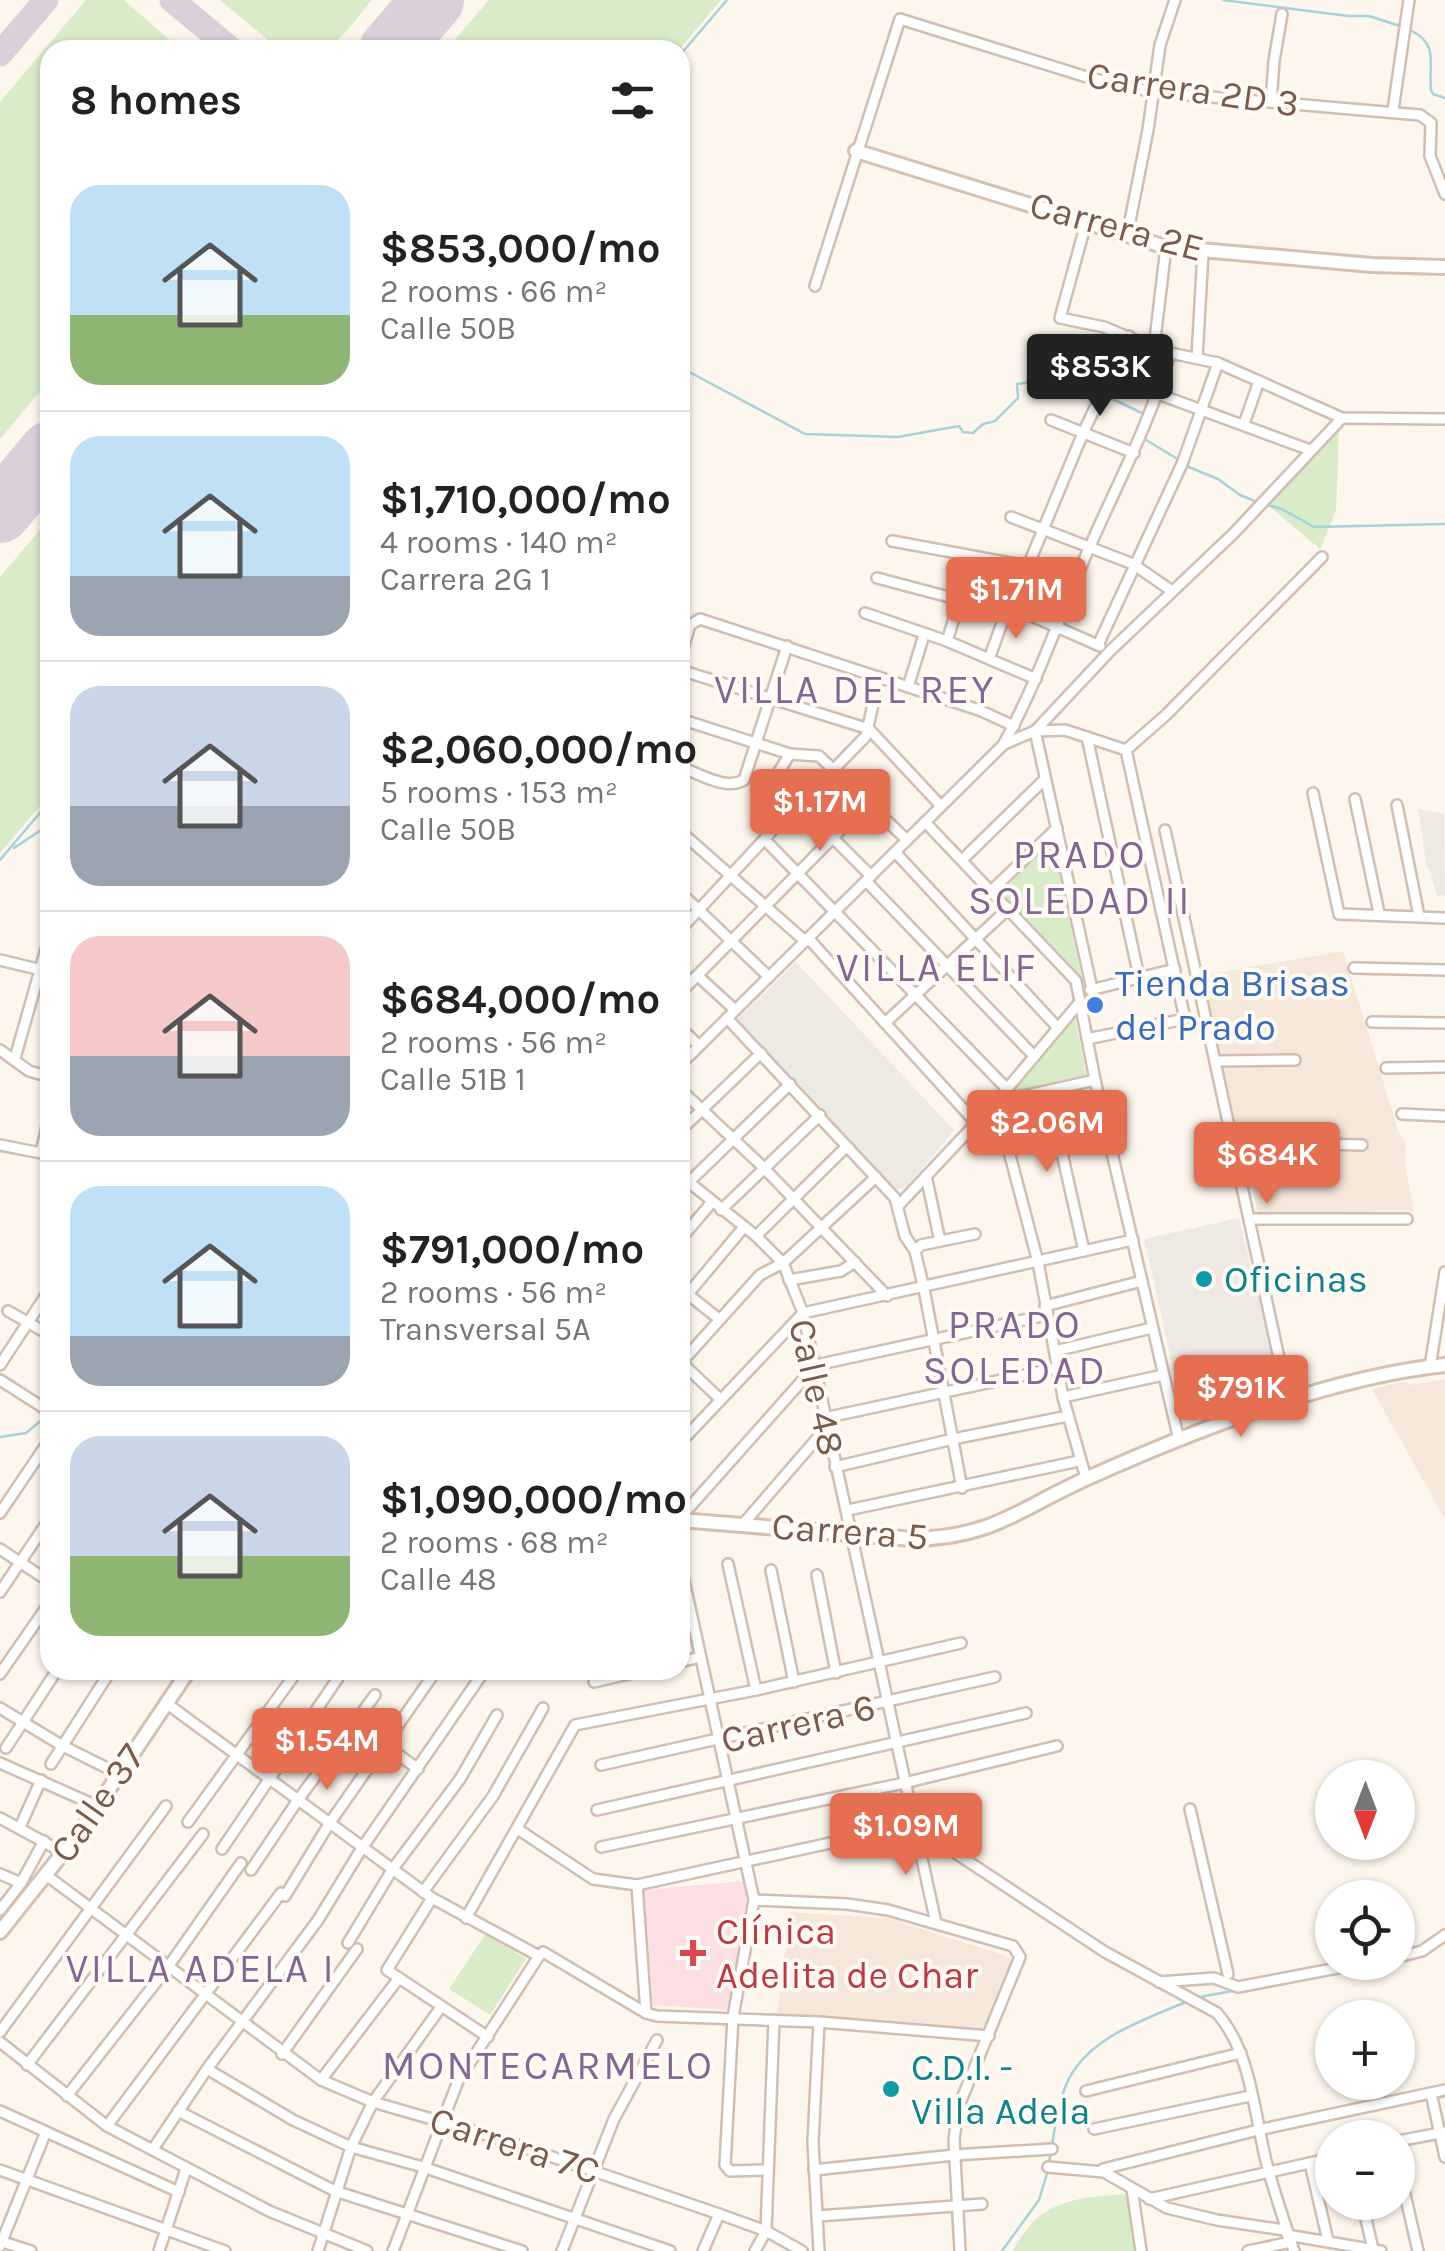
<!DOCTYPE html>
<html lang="en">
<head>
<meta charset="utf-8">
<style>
  body { margin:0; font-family:Karla,sans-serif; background:#f2f2f2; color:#222; height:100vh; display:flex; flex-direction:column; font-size:38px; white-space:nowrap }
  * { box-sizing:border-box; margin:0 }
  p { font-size:32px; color:#767676 }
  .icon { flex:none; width:55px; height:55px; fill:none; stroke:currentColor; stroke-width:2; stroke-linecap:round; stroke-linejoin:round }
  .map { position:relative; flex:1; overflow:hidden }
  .drawer { position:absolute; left:40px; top:40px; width:650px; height:1640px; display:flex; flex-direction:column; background:#fff; border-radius:30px; box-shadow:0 2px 8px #0004 }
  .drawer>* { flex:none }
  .needle { width:65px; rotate:180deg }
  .tools { position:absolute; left:1315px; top:1760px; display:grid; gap:20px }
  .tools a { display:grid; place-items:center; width:100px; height:100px; border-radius:50%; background:#fff; box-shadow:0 2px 8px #0004; font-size:50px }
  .price { position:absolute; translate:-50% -85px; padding:0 22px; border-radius:10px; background:#e76f51; color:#fff; font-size:32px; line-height:65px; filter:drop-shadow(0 2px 5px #0008) }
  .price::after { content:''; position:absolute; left:50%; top:60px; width:30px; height:22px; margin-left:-15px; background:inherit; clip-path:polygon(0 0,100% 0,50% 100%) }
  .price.selected { background:#222; color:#fff }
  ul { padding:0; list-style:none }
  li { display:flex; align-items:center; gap:30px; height:250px; padding:0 30px }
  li+li { border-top:2px solid #e0e0e0 }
  li span { display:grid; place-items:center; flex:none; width:280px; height:200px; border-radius:30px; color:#555 }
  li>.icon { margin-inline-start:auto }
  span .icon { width:120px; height:120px; fill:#fffc; stroke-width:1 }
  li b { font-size:42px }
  h2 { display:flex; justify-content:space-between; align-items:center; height:120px; padding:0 30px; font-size:42px }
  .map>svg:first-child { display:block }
</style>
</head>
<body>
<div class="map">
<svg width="1445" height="2251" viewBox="0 0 1445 2251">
  <rect width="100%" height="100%" fill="#fdf6ec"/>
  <g fill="#f5e8da">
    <path d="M1343,951l56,182 7,10 -1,20 9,48 -156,2 -56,-219 3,-6 -2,-13z"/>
    <path d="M1445,1379v140l-73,-130 33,-8 6,4z"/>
    <path d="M790,1912l97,6 120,38 5,4 -25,64 -7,5 -203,-14z"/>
  </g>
  <g fill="#efe9e4">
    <path d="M1418,809l26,5 1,81 -8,2 -7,-28h-3z"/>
    <path d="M796,962l158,168 -46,56 -15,5 -157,-170z"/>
    <path d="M1239,1218l41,168 -96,31 -40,-178z"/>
  </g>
  <path fill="#fbdfe3" d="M744,1881l2,20 -17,109 -76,-5 -9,-115z"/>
  <g fill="#d8ecc9">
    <path d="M86,0h38l57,50h-131v330l-50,59v-337z"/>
    <path d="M220,0h152c-38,45 -31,50 -92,50z"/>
    <path d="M489,0h232l-42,50h-233z"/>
    <path d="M1339,425l-3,86 -16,38 -51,-43z"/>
    <path d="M50,518v276l-50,59v-276z"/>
    <path d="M1052,839l30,139 -85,-88z"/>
    <path d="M1075,1017l11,58 -78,19z"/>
    <path d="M486,1933l40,26 -36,56 -41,-26z"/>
    <path d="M1127,2194l12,57h-126c26,-52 62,-53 114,-57z"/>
  </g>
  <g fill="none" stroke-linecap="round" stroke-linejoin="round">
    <g stroke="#a5d3da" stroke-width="2.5">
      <path d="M1223,0l125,16h21l34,11"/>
      <path d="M1410,30c30,15 18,32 21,60l2,4 12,4"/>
      <path d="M680,55l47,-55"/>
      <path d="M680,367l125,67 93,3 61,-11 4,6 10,1 10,-9 12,-3 23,-23 -1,-14 37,-5 15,9 30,6"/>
      <path d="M1106,396l38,18"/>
      <path d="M1143,438l36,22"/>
      <path d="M1184,465l34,14 22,16 17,7"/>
      <path d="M1264,504l18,5 32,18 131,-3"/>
      <path d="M14,848l36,-24"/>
      <path d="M0,860l50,-59"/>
      <path d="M0,1437l26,-4 24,-20"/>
      <path d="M378,1670l13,7 7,-7"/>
      <path d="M1195,1998l42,-8"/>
      <path d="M1049,2163c5,-26 7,-54 17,-78 20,-48 79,-65 122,-84"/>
      <path d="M1002,2251l37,-51 9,-30"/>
    </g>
    <g stroke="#dbcfda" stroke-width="25">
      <path d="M172,0l60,50"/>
      <path d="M0,54l46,-54"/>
    </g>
    <g stroke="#dbcfda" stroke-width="62">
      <path d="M390,50l43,-50"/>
      <path d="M0,512l50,-60"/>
    </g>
    <g stroke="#d1beb0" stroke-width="14">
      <g id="street">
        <path d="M1271,102l3,-41 8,-47"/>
        <path d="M1393,110l16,-110"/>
        <path d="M1086,223l-26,95 44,9 57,24 57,12 124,55 103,1"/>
        <path d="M1127,236l21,-106 12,-85 15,-45"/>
        <path d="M815,286l85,-267 190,59 63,14 267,23 11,8 -1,33 15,38"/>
        <path d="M1154,348l12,-101"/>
        <path d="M1197,358l6,-106"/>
        <path d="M1158,394l152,56"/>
        <path d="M1051,420l83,33"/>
        <path d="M1244,424l15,-43"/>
        <path d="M1011,517l122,47 39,27"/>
        <path d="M892,541l135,25"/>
        <path d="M877,578l129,34 5,-5 89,39"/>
        <path d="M1011,607l72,-174 46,-97"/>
        <path d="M865,613l82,28 89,38"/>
        <path d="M947,641l26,-84"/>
        <path d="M1098,645l84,-181 36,-101"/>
        <path d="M680,658l10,-33 10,-6 279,91 35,16"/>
        <path d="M989,659l17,-47"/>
        <path d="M680,670l189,59 72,77"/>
        <path d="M908,687l16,-52"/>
        <path d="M680,719l110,35 29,2 88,84"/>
        <path d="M1087,737l52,240"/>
        <path d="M1004,744l31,-13 75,-80 124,-118 108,-115"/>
        <path d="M1126,750l40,-35 156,-158"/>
        <path d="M790,754l-16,25 97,97"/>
        <path d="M680,767c19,6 45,24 64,13l43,-134"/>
        <path d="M833,770l33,-34 13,-59"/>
        <path d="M1313,793l26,121 106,4"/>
        <path d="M1355,799l24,114"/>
        <path d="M1397,805l22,111"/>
        <path d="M925,822l151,159 19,99 84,360"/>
        <path d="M1165,830l123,570"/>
        <path d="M680,831l125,110"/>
        <path d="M765,840l242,249"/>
        <path d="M895,852l163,176"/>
        <path d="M963,859l82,-80"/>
        <path d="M866,881l168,175"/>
        <path d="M992,890l65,-62"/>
        <path d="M680,892l89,85"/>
        <path d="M680,930l117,-126"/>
        <path d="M808,938l168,185"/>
        <path d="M0,960l50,12"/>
        <path d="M1354,968l91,2"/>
        <path d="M698,976l37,34"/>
        <path d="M1092,989l-57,-258 30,-1 61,20"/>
        <path d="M1090,990l85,-21"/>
        <path d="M680,993l187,-190"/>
        <path d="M727,1018l168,180 10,38 10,15 9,38 38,199"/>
        <path d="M1372,1022l73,1"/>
        <path d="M885,1023l124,-115"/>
        <path d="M680,1027l19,19"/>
        <path d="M1087,1039l98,-20 -59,-269"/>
        <path d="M0,1050l29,21 21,6"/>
        <path d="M15,1058l35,-123"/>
        <path d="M1219,1061l76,-1"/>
        <path d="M680,1065l323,-320c34,-61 56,-128 84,-192 29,-67 63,-129 83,-200"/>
        <path d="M1386,1068l59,-1"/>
        <path d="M680,1089l83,78 124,129"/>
        <path d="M1048,1091l36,160"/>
        <path d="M1402,1114l43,2"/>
        <path d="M680,1131l81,-78"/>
        <path d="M1239,1142l123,3"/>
        <path d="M0,1145l41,8 9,-41"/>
        <path d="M680,1175l76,61 27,27 20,50 133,610"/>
        <path d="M926,1176l14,65"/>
        <path d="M688,1183l102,-99"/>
        <path d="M898,1206l98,-104 84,-100"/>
        <path d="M721,1210l99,-95"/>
        <path d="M1250,1219h157"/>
        <path d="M756,1236l88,-87 5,-1"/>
        <path d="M680,1240l32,-38"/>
        <path d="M915,1251l6,-6 54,-11"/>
        <path d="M789,1280l52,-9 14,-9"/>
        <path d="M680,1288l39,31"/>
        <path d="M688,1294l56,-67"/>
        <path d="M1045,1306l97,-25"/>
        <path d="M8,1311l42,24"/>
        <path d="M1055,1351l97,-23"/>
        <path d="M680,1361l40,38"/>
        <path d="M680,1364l80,-89 23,-12 93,-86"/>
        <path d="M0,1365l50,-76"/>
        <path d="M1430,1367l15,-95"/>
        <path d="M0,1380l47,30"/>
        <path d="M1063,1397l100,-22"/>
        <path d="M824,1418l233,-50"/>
        <path d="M680,1443l123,-130 330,-73"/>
        <path d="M835,1467l118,-28 115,-23"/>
        <path d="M1086,1478l-23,-81 -25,-135 -42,-160 99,-22"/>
        <path d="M848,1510l231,-49"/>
        <path d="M0,1513l50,-74"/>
        <path d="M680,1518l136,-153 231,-50"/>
        <path d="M744,1523l82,-95"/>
        <path d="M0,1549l50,33"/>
        <path d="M680,1562l74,338 -21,117 -8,148 5,6 36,-1"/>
        <path d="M728,1564l28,126"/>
        <path d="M771,1570l23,112"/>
        <path d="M817,1575l19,98"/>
        <path d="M0,1592l50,-74"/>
        <path d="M680,1662l20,-5"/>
        <path d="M0,1674l50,-72"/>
        <path d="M594,1682l51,-12"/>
        <path d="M166,1703l266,195 107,58 -81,125 -65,170"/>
        <path d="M0,1708l61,37 58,29"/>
        <path d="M385,1745l33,24"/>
        <path d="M6,1748l51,-78"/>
        <path d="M0,1763l88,39"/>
        <path d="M51,1764l60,-94"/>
        <path d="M601,1765l394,-88"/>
        <path d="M1190,1809l38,165"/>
        <path d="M597,1810l429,-97"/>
        <path d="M0,1818l64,35"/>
        <path d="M188,1822l110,-152"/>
        <path d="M913,1825l192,127 112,61c34,39 37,99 49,148 8,31 18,60 28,90"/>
        <path d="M20,1827l21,-47"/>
        <path d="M519,1830l74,49 44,6 276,-60"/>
        <path d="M601,1847l303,-64 153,-37"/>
        <path d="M222,1849l116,-171"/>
        <path d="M251,1870l47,-70 77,-105"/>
        <path d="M0,1874l21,9"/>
        <path d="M46,1875l275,205 52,22 121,35 225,77 47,17 36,20"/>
        <path d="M637,1885l9,128"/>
        <path d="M423,1892l70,-96 50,-88"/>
        <path d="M285,1896l44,-72 102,-146"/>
        <path d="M432,1898l-45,72 101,67"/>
        <path d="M754,1900l93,4 41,6 125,36 7,11 -62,151 -4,32 6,111"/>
        <path d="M0,1910l21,-27 23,-42"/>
        <path d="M466,1918l109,-193 181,-35 205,-47"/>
        <path d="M348,1943l44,-73 68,-91 37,-64"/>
        <path d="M543,1952l103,61 11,3 162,6 170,14"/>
        <path d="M1398,1957l24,-6 23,-16"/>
        <path d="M1159,1982l55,-4 24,9 131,-25"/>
        <path d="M819,2022l-6,120 6,109"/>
        <path d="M0,2032l166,-226"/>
        <path d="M0,2042l107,84 162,85 98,40"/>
        <path d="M282,2054l75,-105"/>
        <path d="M27,2065l176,-231"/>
        <path d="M207,2069l86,51 58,27 72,20 247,84"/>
        <path d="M321,2080l78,-102"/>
        <path d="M1086,2091l155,-38"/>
        <path d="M1431,2093l14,64"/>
        <path d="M67,2096l101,-129 73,-104"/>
        <path d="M0,2111l179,81"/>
        <path d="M178,2111l157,80 187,60"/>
        <path d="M107,2126l174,-233"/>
        <path d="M1094,2129l156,-33"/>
        <path d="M1398,2141l47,-9"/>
        <path d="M153,2149l54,-80 111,-149 44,-72 123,-178"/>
        <path d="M1310,2163l18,78"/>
        <path d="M1398,2164l20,87"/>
        <path d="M1048,2167l56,5 63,36 50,12 67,10"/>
        <path d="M1103,2169l155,-39 187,-40"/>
        <path d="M0,2170l225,81"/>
        <path d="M814,2170l140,-15 98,-6"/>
        <path d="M1132,2189l9,62"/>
        <path d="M1149,2199l183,-41"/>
        <path d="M1362,2202l11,47"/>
        <path d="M818,2216l164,-12"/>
        <path d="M1287,2235l94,16"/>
        <path d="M0,2241l31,10"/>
        <path d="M0,2246l45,-112"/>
        <path d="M159,2251l27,-82"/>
        <path d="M318,2251l33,-104 22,-45 68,-95"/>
        <path d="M562,2251l52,-132 43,-79"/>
        <path d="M703,2251l16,-37"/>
        <path d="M755,2251l11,-20 8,-211"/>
        <path d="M1248,2251l43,-9"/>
      </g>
    </g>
    <g stroke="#d6c0b0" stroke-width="18">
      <g id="secondary">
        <path d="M856,151l310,96 206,18 73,2"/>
        <path d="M680,1520l233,19c83,-2 106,-31 177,-62 105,-47 241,-100 355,-112"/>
        <path d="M0,1932l82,-103 107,-159"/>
      </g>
    </g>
    <use href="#street" stroke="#fff" stroke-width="9"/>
    <use href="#secondary" stroke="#fff" stroke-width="12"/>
  </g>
  <circle fill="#3f7fe0" stroke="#fffaf3" stroke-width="4" cx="1095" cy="1005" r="10"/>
  <g fill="#0f9aa8" stroke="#fffaf3" stroke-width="4">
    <circle cx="1204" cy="1279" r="10"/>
    <circle cx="891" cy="2089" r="10"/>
  </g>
  <path fill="#e0444e" stroke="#fffaf3" stroke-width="4" d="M688 1938h10v10h10v10h-10v10h-10v-10h-10v-10h10z"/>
  <g text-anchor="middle" stroke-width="8" stroke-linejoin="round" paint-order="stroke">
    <g font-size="38" fill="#7a5c4d" stroke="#fffaf3">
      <text transform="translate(1193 89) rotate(8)" y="13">Carrera 2D 3</text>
      <text transform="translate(1117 226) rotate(15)" y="13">Carrera 2E</text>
      <text transform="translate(817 1387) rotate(77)" y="13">Calle 48</text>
      <text transform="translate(850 1531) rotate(4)" y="13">Carrera 5</text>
      <text transform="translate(798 1723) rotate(-13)" y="13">Carrera 6</text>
      <text transform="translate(97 1803) rotate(-55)" y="13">Calle 37</text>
      <text transform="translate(515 2145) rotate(18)" y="13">Carrera 7C</text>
    </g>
    <g font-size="38" fill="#366cbe" stroke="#fffaf3" text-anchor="start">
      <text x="1115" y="996">Tienda Brisas<tspan x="1115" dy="44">del Prado</tspan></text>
    </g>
    <g font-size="38" fill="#0d838f" stroke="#fffaf3" text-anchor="start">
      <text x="1224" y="1292">Oficinas</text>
      <text x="911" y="2080">C.D.I. -<tspan x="911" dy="44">Villa Adela</tspan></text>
    </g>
    <g font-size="38" fill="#be3a42" stroke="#fffaf3" text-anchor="start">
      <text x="716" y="1944">Clínica<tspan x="716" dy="44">Adelita de Char</tspan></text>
    </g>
    <g font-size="40" letter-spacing="2.5" fill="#846695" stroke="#fffaf3">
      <text x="855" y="703">VILLA DEL REY</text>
      <text x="1080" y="868">PRADO<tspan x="1080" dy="46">SOLEDAD II</tspan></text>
      <text x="937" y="981">VILLA ELIF</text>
      <text x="1015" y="1338">PRADO<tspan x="1015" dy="46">SOLEDAD</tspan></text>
      <text x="201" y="1982">VILLA ADELA I</text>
      <text x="548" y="2079">MONTECARMELO</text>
    </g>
  </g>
</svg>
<div class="tools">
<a><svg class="needle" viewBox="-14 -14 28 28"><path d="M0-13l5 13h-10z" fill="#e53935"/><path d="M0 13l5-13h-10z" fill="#767676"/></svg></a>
<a><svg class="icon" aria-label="locate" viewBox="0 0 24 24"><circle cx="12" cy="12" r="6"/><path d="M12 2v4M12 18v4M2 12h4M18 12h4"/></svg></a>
<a>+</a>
<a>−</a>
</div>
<b class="price selected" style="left:1100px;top:419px">$853K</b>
<b class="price" style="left:1016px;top:642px">$1.71M</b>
<b class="price" style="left:820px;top:854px">$1.17M</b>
<b class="price" style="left:1047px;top:1175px">$2.06M</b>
<b class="price" style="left:1267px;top:1207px">$684K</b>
<b class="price" style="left:1241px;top:1440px">$791K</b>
<b class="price" style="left:327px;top:1793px">$1.54M</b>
<b class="price" style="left:906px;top:1878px">$1.09M</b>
<section class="drawer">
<h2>8 homes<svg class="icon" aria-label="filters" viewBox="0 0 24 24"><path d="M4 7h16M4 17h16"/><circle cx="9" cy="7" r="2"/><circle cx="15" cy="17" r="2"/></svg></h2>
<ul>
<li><span style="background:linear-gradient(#bfe0f5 65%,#8fb573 0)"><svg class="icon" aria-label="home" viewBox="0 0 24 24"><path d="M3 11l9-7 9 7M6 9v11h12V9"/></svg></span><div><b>$853,000/mo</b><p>2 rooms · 66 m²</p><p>Calle 50B</p></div></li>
<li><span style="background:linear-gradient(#bfe0f5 70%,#9aa5b1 0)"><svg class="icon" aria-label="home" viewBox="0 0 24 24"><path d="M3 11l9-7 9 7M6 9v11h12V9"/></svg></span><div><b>$1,710,000/mo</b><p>4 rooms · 140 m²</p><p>Carrera 2G 1</p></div></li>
<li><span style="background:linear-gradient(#c9d6e8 60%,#9aa5b1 0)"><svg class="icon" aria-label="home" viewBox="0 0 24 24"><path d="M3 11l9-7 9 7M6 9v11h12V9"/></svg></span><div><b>$2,060,000/mo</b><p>5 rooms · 153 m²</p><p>Calle 50B</p></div></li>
<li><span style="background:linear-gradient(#f6c9c9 60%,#9aa5b1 0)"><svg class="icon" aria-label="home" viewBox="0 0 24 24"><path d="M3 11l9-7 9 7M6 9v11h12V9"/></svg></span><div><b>$684,000/mo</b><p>2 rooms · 56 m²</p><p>Calle 51B 1</p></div></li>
<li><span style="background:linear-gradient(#bfe0f5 75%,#9aa5b1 0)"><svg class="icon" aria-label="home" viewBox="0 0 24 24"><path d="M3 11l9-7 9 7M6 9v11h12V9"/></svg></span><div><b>$791,000/mo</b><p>2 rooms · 56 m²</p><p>Transversal 5A</p></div></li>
<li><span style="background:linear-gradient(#c9d6e8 60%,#8fb573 0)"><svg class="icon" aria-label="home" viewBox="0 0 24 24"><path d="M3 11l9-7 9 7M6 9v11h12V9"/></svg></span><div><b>$1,090,000/mo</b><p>2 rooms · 68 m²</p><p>Calle 48</p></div></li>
</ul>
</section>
</div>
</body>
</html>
